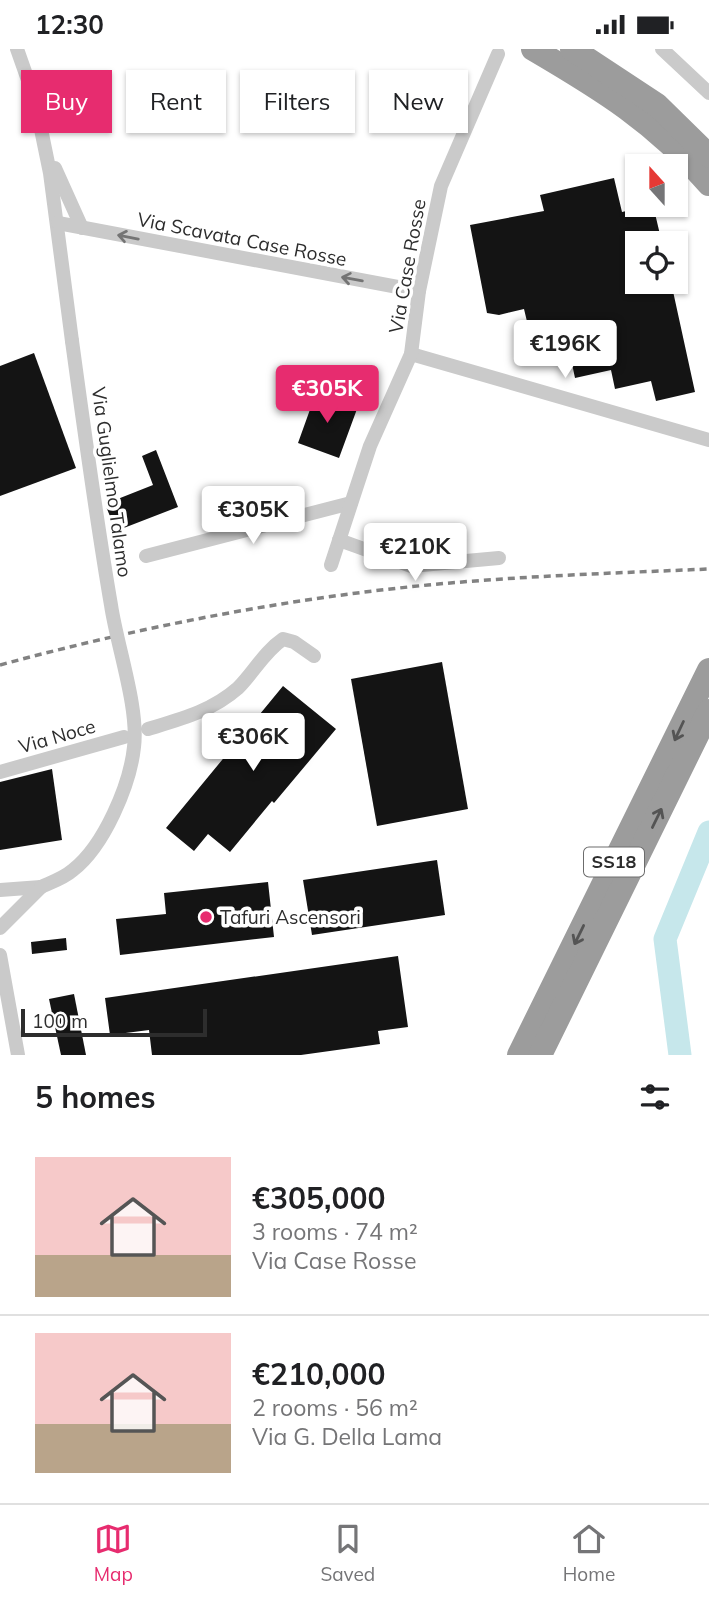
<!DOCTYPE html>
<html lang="en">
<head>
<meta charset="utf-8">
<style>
  body { margin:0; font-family:Mulish,sans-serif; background:#f6f6f6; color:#202124; height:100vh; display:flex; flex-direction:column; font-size:26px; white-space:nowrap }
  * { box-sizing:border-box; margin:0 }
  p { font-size:23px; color:#757577 }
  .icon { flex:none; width:38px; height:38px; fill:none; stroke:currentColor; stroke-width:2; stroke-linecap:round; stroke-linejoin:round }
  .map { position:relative; height:1006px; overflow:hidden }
  .drawer { display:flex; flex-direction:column; background:#fff; flex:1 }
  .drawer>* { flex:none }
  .guide { position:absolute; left:21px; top:21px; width:668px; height:63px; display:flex; gap:14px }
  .needle { width:46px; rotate:339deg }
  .fabs { position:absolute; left:625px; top:105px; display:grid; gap:14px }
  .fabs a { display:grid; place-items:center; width:63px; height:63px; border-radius:0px; background:#fff; box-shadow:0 2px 5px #0004; font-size:35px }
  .scale { position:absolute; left:21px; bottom:18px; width:186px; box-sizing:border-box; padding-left:7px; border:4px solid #2d2d2d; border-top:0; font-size:19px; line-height:24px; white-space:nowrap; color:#2d2d2d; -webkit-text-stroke:5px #fff; paint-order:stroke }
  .price { position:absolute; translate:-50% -60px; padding:0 16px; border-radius:7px; background:#fff; color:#222; font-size:23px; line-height:46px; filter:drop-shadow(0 2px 4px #0008) }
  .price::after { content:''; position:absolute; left:50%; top:42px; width:21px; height:16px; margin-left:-10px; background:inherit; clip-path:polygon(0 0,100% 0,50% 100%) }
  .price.on { background:#e72c6f; color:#fff }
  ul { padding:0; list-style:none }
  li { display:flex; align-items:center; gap:21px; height:175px; padding:0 35px }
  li+li { border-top:2px solid #e0e0e0 }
  li span { display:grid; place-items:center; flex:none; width:196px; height:140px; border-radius:0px; color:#555 }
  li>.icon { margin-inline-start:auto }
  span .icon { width:84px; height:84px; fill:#fffc; stroke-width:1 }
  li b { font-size:30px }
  h2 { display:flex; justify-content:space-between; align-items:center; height:84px; padding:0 35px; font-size:30px }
  .chip { padding:0 24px; border-radius:0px; background:#fff; box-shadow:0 2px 5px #0004; font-size:24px; line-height:63px }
  .chip.on { background:#e72c6f; color:#fff }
  .status { display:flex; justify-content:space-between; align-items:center; height:49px; padding:0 35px; background:#fff; direction:ltr }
  .status svg { height:19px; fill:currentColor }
  .tab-bar { display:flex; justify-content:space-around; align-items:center; height:98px; border-top:2px solid #e0e0e0; background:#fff; font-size:19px; color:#757577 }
  .tab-bar a { display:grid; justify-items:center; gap:4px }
  .tab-bar .on { color:#e72c6f }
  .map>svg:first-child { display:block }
</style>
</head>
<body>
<div class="status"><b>12:30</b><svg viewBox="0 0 49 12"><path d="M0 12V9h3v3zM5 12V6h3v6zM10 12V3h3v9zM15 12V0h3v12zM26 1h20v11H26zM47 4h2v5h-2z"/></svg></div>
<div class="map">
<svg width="709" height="1006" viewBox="0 0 709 1006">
  <rect width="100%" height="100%" fill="#fff"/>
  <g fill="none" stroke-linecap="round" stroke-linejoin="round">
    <path stroke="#c6e7eb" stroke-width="23" d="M680,1006l-15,-116 44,-107"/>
  </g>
  <g fill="#141414">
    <path d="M614,129l8,34 31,-7 9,38h-25v39h34l24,110 -39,9 -5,-20 -36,8 -4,-19 -36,8 -11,-52 -34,8 -6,-25 -25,6 -12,-2 -17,-88 74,-14 -4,-16z"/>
    <path d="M34,304l42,115 -76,28v-130z"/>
    <path d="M317,341l10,4 -1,4 31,11 -18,49 -41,-15z"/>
    <path d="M156,401l22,57 -62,24 -11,-27 48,-19 -11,-29z"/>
    <path d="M442,613l26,147 -91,17 -26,-147z"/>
    <path d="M283,637l53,43 -62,74 -2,-2 -42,51 -22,-18 -14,17 -28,-23z"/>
    <path d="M52,720l10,71 -62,10v-68z"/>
    <path d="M437,811l8,55 -133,20 -9,-55z"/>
    <path d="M268,833l6,55 -154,18 -4,-36 50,-5 -2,-21z"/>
    <path d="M66,889l1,12 -35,4 -1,-12z"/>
    <path d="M398,907l10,71 -30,4 2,13 -79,11h-149l-3,-25 -39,5 -5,-37z"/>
    <path d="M74,945l12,61h-25l-12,-56z"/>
  </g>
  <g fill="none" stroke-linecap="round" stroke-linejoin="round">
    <g stroke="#cacaca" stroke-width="14">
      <path d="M17,0l18,51 15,73 22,168"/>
      <path d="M662,0l47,44"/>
      <path d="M55,119l27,60"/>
      <path d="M58,174l361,68"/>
      <path d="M411,305l298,86"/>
      <path d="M339,491l72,26 88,-8"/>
      <path d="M146,507l205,-53"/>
      <path d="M331,516l39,-119 41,-92 8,-63 22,-105 57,-132"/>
      <path d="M148,680c33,-10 64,-18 90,-41 16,-16 26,-36 45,-49l11,3 20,14"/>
      <path d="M0,723l124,-35"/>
      <path d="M0,841l41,-3"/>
      <path d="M0,879l41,-41"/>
      <path d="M0,906l18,100"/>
    </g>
    <g stroke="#9c9c9c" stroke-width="24">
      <path d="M533,0c70,41 122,73 176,135"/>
      <path d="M572,0l85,56 52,51"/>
      <path d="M519,1006l190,-385"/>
      <path d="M540,1006l169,-344"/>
    </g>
    <path stroke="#828282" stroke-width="3.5" stroke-dasharray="7 5" stroke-linecap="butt" d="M0,616c140,-38 284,-66 428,-80 93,-9 187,-12 281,-16"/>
    <path stroke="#cacaca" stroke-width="14" d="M41,838c11,-5 23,-9 32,-17 31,-24 57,-85 61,-123 5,-39 -17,-101 -23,-142 -15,-87 -27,-176 -39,-264"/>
  </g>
  <defs><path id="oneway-shaft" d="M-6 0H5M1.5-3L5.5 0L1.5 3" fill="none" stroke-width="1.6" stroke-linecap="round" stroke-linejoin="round" transform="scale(1.75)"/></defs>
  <g stroke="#747474">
    <use href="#oneway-shaft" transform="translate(128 188) rotate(-169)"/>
    <use href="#oneway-shaft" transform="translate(352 230) rotate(-170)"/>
  </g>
  <g stroke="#545454">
    <use href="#oneway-shaft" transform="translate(679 682) rotate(115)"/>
    <use href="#oneway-shaft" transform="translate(657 769) rotate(-64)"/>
    <use href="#oneway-shaft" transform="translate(579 886) rotate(116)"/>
  </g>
  <circle fill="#e72c6f" stroke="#fff" stroke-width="2.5" cx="206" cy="868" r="7"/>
  <g text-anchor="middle" stroke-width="7" stroke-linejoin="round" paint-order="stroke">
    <rect fill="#fff" stroke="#6c6c6c" stroke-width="2" x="584" y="798.5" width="60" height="29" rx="5"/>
    <g font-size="18" font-weight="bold" fill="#2d2d2d">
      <text x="614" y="819">SS18</text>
    </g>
    <g font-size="19" fill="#2d2d2d" stroke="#fff">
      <text transform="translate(242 190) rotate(11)" y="7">Via Scavata Case Rosse</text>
      <text transform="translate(407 217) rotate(-80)" y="7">Via Case Rosse</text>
      <text transform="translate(112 433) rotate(82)" y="7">Via Guglielmo Talamo</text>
      <text transform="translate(57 687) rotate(-16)" y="7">Via Noce</text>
    </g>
    <g font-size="19" fill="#2d2d2d" stroke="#fff" text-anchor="start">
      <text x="220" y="875">Tafuri Ascensori</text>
    </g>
  </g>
</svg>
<div class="fabs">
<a><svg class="needle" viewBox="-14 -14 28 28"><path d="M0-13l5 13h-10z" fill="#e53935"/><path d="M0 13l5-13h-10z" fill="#757577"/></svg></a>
<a><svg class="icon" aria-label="locate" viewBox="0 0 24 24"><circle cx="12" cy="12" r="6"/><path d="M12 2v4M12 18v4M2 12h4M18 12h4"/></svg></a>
</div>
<div class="scale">100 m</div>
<b class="price" style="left:565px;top:331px">€196K</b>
<b class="price on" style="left:327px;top:376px">€305K</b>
<b class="price" style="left:253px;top:497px">€305K</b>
<b class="price" style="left:415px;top:534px">€210K</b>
<b class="price" style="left:253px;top:724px">€306K</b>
<div class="guide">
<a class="chip on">Buy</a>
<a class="chip">Rent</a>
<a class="chip">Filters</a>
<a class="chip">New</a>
</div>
</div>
<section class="drawer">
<h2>5 homes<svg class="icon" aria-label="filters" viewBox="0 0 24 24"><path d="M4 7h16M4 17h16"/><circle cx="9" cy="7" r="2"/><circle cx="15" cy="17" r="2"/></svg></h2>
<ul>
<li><span style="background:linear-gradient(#f6c9c9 70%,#b9a48a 0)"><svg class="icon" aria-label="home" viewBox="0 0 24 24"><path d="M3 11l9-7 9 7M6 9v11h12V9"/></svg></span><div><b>€305,000</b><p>3 rooms · 74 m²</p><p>Via Case Rosse</p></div></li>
<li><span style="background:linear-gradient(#f6c9c9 65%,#b9a48a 0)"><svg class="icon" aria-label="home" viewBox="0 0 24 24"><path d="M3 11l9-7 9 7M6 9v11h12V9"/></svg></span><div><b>€210,000</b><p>2 rooms · 56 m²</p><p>Via G. Della Lama</p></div></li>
</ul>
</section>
<nav class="tab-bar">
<a class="on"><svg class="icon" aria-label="map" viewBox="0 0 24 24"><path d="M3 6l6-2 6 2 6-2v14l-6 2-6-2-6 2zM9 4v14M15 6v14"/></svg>Map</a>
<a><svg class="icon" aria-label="saved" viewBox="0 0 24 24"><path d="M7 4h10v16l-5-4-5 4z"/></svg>Saved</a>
<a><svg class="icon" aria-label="home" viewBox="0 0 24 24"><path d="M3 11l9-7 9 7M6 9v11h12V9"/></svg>Home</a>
</nav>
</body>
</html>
